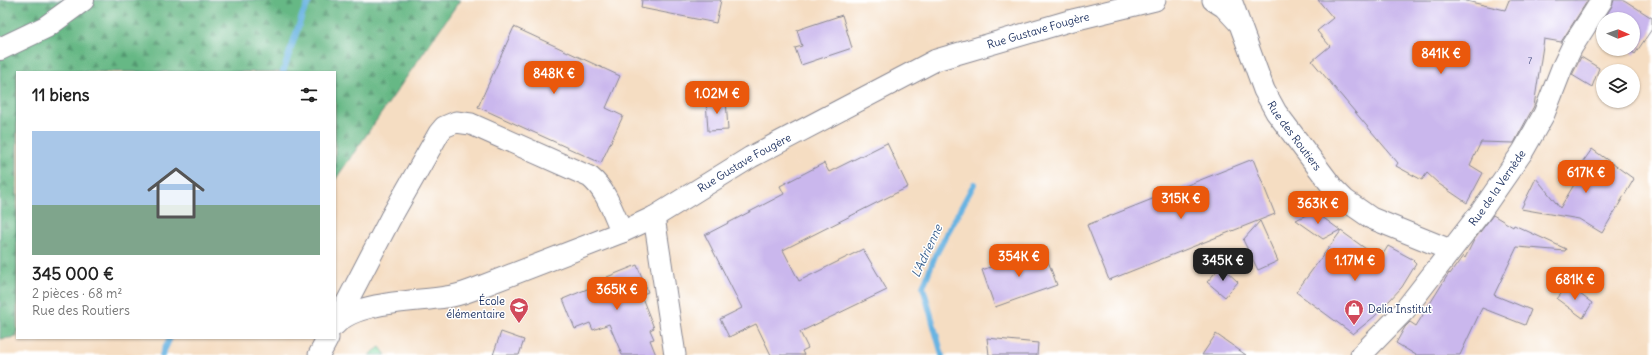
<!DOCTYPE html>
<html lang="fr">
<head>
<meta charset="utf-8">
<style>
  body { margin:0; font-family:Delius,sans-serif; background:#f2f2f2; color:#222; height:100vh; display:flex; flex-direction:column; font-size:15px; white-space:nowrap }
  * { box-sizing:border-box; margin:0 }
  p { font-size:13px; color:#767676 }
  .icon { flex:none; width:22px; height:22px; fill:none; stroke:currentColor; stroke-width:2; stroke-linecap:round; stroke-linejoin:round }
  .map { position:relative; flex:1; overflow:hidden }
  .side { position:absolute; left:16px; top:71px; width:320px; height:268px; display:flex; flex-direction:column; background:#fff; border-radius:0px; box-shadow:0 1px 3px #0004 }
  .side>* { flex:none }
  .needle { width:26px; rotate:92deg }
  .buttons { position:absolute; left:1596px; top:12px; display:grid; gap:8px }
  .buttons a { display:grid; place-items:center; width:44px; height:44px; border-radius:50%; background:#fff; box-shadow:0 1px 3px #0004; font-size:20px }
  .price { position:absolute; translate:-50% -34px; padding:0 9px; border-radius:8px; background:#ea580c; color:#fff; font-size:13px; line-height:26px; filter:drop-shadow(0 1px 2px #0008) }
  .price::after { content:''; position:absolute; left:50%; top:24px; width:12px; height:9px; margin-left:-6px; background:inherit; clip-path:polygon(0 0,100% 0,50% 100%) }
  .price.active { background:#222; color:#fff }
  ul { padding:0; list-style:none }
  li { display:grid; align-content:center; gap:8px; height:212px; padding:0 16px }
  li span { display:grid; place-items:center; height:124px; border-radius:0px; color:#555 }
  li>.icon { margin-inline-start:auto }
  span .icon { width:72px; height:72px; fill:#fffc; stroke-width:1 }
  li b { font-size:17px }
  h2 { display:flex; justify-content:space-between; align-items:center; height:48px; padding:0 16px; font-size:17px }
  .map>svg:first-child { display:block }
</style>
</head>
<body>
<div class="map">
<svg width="1652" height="355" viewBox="0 0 1652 355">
  <defs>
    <pattern id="forest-firs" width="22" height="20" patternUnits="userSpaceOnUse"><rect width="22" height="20" fill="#66b885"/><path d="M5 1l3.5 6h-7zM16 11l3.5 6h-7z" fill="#539670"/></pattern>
  </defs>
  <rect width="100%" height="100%" fill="#fff"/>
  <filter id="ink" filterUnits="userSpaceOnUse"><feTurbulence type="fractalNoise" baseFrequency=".025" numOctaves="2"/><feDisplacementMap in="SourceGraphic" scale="8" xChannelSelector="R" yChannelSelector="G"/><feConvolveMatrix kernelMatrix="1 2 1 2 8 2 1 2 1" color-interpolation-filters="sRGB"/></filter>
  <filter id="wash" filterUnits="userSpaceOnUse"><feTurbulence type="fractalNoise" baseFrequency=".012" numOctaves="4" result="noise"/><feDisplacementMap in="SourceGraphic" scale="16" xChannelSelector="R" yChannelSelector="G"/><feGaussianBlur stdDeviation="0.9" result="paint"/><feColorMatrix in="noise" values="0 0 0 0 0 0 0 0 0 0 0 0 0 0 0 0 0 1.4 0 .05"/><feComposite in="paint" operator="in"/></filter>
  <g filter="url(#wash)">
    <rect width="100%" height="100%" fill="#f5ddc2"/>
    <path fill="url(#forest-firs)" stroke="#407472" d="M0,0h460l-125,180v-108h-318v265l-17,2z"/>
    <path fill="#7dd79e" stroke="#4c837e" d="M380,347l6,8h-17z"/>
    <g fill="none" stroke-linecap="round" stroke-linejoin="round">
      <g stroke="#69b4e2" stroke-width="6">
        <path d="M283,72l20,-59 7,-13"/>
        <path d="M162,355l8,-17"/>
        <path d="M942,355l-19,-68 12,-31 39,-72"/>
      </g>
    </g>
    <g id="blocks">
      <g fill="#cab7ed">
        <path d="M642,0h79l-5,23 -75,-15z"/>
        <path d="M1318,0h144l43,10 4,-10h79l-27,42 -17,-3 -10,67 -20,37 -33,-1 -11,23 13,8 -16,30 -28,-19 -12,-11 -5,7 -26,-14 2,-3 -86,-102 18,-15 -13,-15 16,-13z"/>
        <path d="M1614,0h10l28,18v11l-17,25 -7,-5h5v-30h-29l8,-13z"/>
        <path d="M842,15l10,33 -51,17 -6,-17 7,-2 -5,-16z"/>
        <path d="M514,27l106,49 -14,32 17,8 -22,47 -123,-56z"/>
        <path d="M1581,57l18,11 -7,19 -20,-12z"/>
        <path d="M726,99l2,31 -20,1 -2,-31z"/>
        <path d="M887,143l21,44 -125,63 16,31 64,-32 24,41 -87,42 8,16 -6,3 2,4h-33l-15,-31 -27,13 -9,-18 22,-11 -37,-73 79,-41 -4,-8 44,-23 5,9z"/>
        <path d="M1592,149l42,30 -32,54 -23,-14 -58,-10 15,-31 24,30 24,-40 -4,-2z"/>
        <path d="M1253,159l22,55 -166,66 -22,-55z"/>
        <path d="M1314,211l26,19 -17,9 -27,-19z"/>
        <path d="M1493,215l20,12 1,-2 52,24 -1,2 -48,-4 -23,48 37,15 -6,15 -43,-17 -22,47h-44l-20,-12 9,-16 5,-5 6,4 33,-53 1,1 13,-18 2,2 9,-18z"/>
        <path d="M1260,221l18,40 -20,9 -15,-30z"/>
        <path d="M1341,231l39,28 8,-13 26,14 -1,1 3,3 -14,23 -27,29 -22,18 -57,-42z"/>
        <path d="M1043,248l14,37 -62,22 -13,-37z"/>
        <path d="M637,265l11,27 -7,3 13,33 -4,2 4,9 -4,1 6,15h-34l-13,-31 -16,6 -3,-7 -15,6 -12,-30 46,-19 -2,-3z"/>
        <path d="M1221,266l17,16 -13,15 -18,-15z"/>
        <path d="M1568,285l24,18 -9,15 -26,-19z"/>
        <path d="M501,332l23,8 -5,15h-26z"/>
        <path d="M1216,334l30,21h-44z"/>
        <path d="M987,338l51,5 -1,12h-48z"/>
      </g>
    </g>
  </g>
  <g filter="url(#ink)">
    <use href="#blocks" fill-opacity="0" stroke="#888690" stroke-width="1"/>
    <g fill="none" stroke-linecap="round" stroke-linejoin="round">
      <g stroke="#888690" stroke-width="23">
        <g id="minor">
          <path d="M1213,0l11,7 13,14"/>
          <path id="s1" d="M1231,0l33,90 12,22 58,77 11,11 26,18 79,32"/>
          <path d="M654,217l21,138"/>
          <path d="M336,323l54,-104 49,-86 5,-6 12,-5 15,2 119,53c17,14 23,36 32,55"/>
          <path id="s2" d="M335,325c21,-24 80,-23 111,-28 9,-1 18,-4 26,-7l150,-58 32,-15 97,-60 185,-97 133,-39 86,-21"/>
          <path d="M319,355l9,-17"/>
          <path id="s3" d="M1361,355l43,-44 76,-98 43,-62 21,-37 18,-46 10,-21 30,-47"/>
        </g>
      </g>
      <g stroke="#888690" stroke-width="24">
        <path id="secondary" d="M0,49l46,-22 37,-27"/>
      </g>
      <use href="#minor" stroke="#fff" stroke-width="21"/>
      <use href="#secondary" stroke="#fff" stroke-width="22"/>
    </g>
  </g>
  <defs>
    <g id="school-pin" transform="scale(1)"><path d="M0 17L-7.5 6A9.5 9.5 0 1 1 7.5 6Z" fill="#d1495b" stroke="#fff"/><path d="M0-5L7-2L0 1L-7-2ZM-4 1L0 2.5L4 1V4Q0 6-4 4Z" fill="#fff"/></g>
    <g id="shop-pin" transform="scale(1)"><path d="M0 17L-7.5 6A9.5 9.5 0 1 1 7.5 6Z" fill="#d1495b" stroke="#fff"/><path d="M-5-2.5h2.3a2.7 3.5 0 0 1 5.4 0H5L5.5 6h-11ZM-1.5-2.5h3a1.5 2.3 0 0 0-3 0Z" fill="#fff"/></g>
  </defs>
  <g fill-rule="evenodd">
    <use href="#school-pin" x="519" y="307"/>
    <use href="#shop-pin" x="1354" y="309"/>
  </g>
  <g text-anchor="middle" stroke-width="3" stroke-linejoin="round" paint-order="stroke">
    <g font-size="9" fill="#475182">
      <text x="1530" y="64">7</text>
    </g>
    <g font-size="11" fill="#1b2f5e" stroke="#fff">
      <text dy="4" stroke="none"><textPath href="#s2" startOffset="769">Rue Gustave Fougère</textPath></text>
      <text dy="4" stroke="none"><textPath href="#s1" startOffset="151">Rue des Routiers</textPath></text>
      <text dy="4" stroke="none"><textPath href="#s2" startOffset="445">Rue Gustave Fougère</textPath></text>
      <text dy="4" stroke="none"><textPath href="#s3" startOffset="216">Rue de la Vernède</textPath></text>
    </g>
    <g font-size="11" fill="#1b2f5e" stroke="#fff" text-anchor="end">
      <text x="505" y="305">École<tspan x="505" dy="13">élémentaire</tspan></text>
      <text x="1368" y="313" text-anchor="start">Delia Institut</text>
    </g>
    <g font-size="12" font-style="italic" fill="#365e8c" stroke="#fff">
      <text transform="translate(927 251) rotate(-65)" y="4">L'Adrienne</text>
    </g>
  </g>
</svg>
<div class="buttons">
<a><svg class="needle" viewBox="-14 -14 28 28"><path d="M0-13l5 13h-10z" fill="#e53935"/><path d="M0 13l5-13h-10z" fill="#767676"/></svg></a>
<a><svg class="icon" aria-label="layers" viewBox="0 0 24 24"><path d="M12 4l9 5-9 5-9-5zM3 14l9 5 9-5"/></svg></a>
</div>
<b class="price" style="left:1441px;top:75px">841K €</b>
<b class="price" style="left:554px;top:95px">848K €</b>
<b class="price" style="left:717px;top:115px">1.02M €</b>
<b class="price" style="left:1586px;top:194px">617K €</b>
<b class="price" style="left:1181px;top:220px">315K €</b>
<b class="price" style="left:1318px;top:225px">363K €</b>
<b class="price" style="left:1019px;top:278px">354K €</b>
<b class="price active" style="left:1223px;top:282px">345K €</b>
<b class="price" style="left:1355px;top:282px">1.17M €</b>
<b class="price" style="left:1575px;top:301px">681K €</b>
<b class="price" style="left:617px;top:311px">365K €</b>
<section class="side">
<h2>11 biens<svg class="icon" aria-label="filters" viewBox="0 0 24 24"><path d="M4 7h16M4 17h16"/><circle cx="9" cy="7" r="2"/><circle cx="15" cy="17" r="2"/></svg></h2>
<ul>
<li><span style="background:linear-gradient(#a9c7e8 60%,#7fa58c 0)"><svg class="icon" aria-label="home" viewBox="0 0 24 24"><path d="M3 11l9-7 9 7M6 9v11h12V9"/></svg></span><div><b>345 000 €</b><p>2 pièces · 68 m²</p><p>Rue des Routiers</p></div></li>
</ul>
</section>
</div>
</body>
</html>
